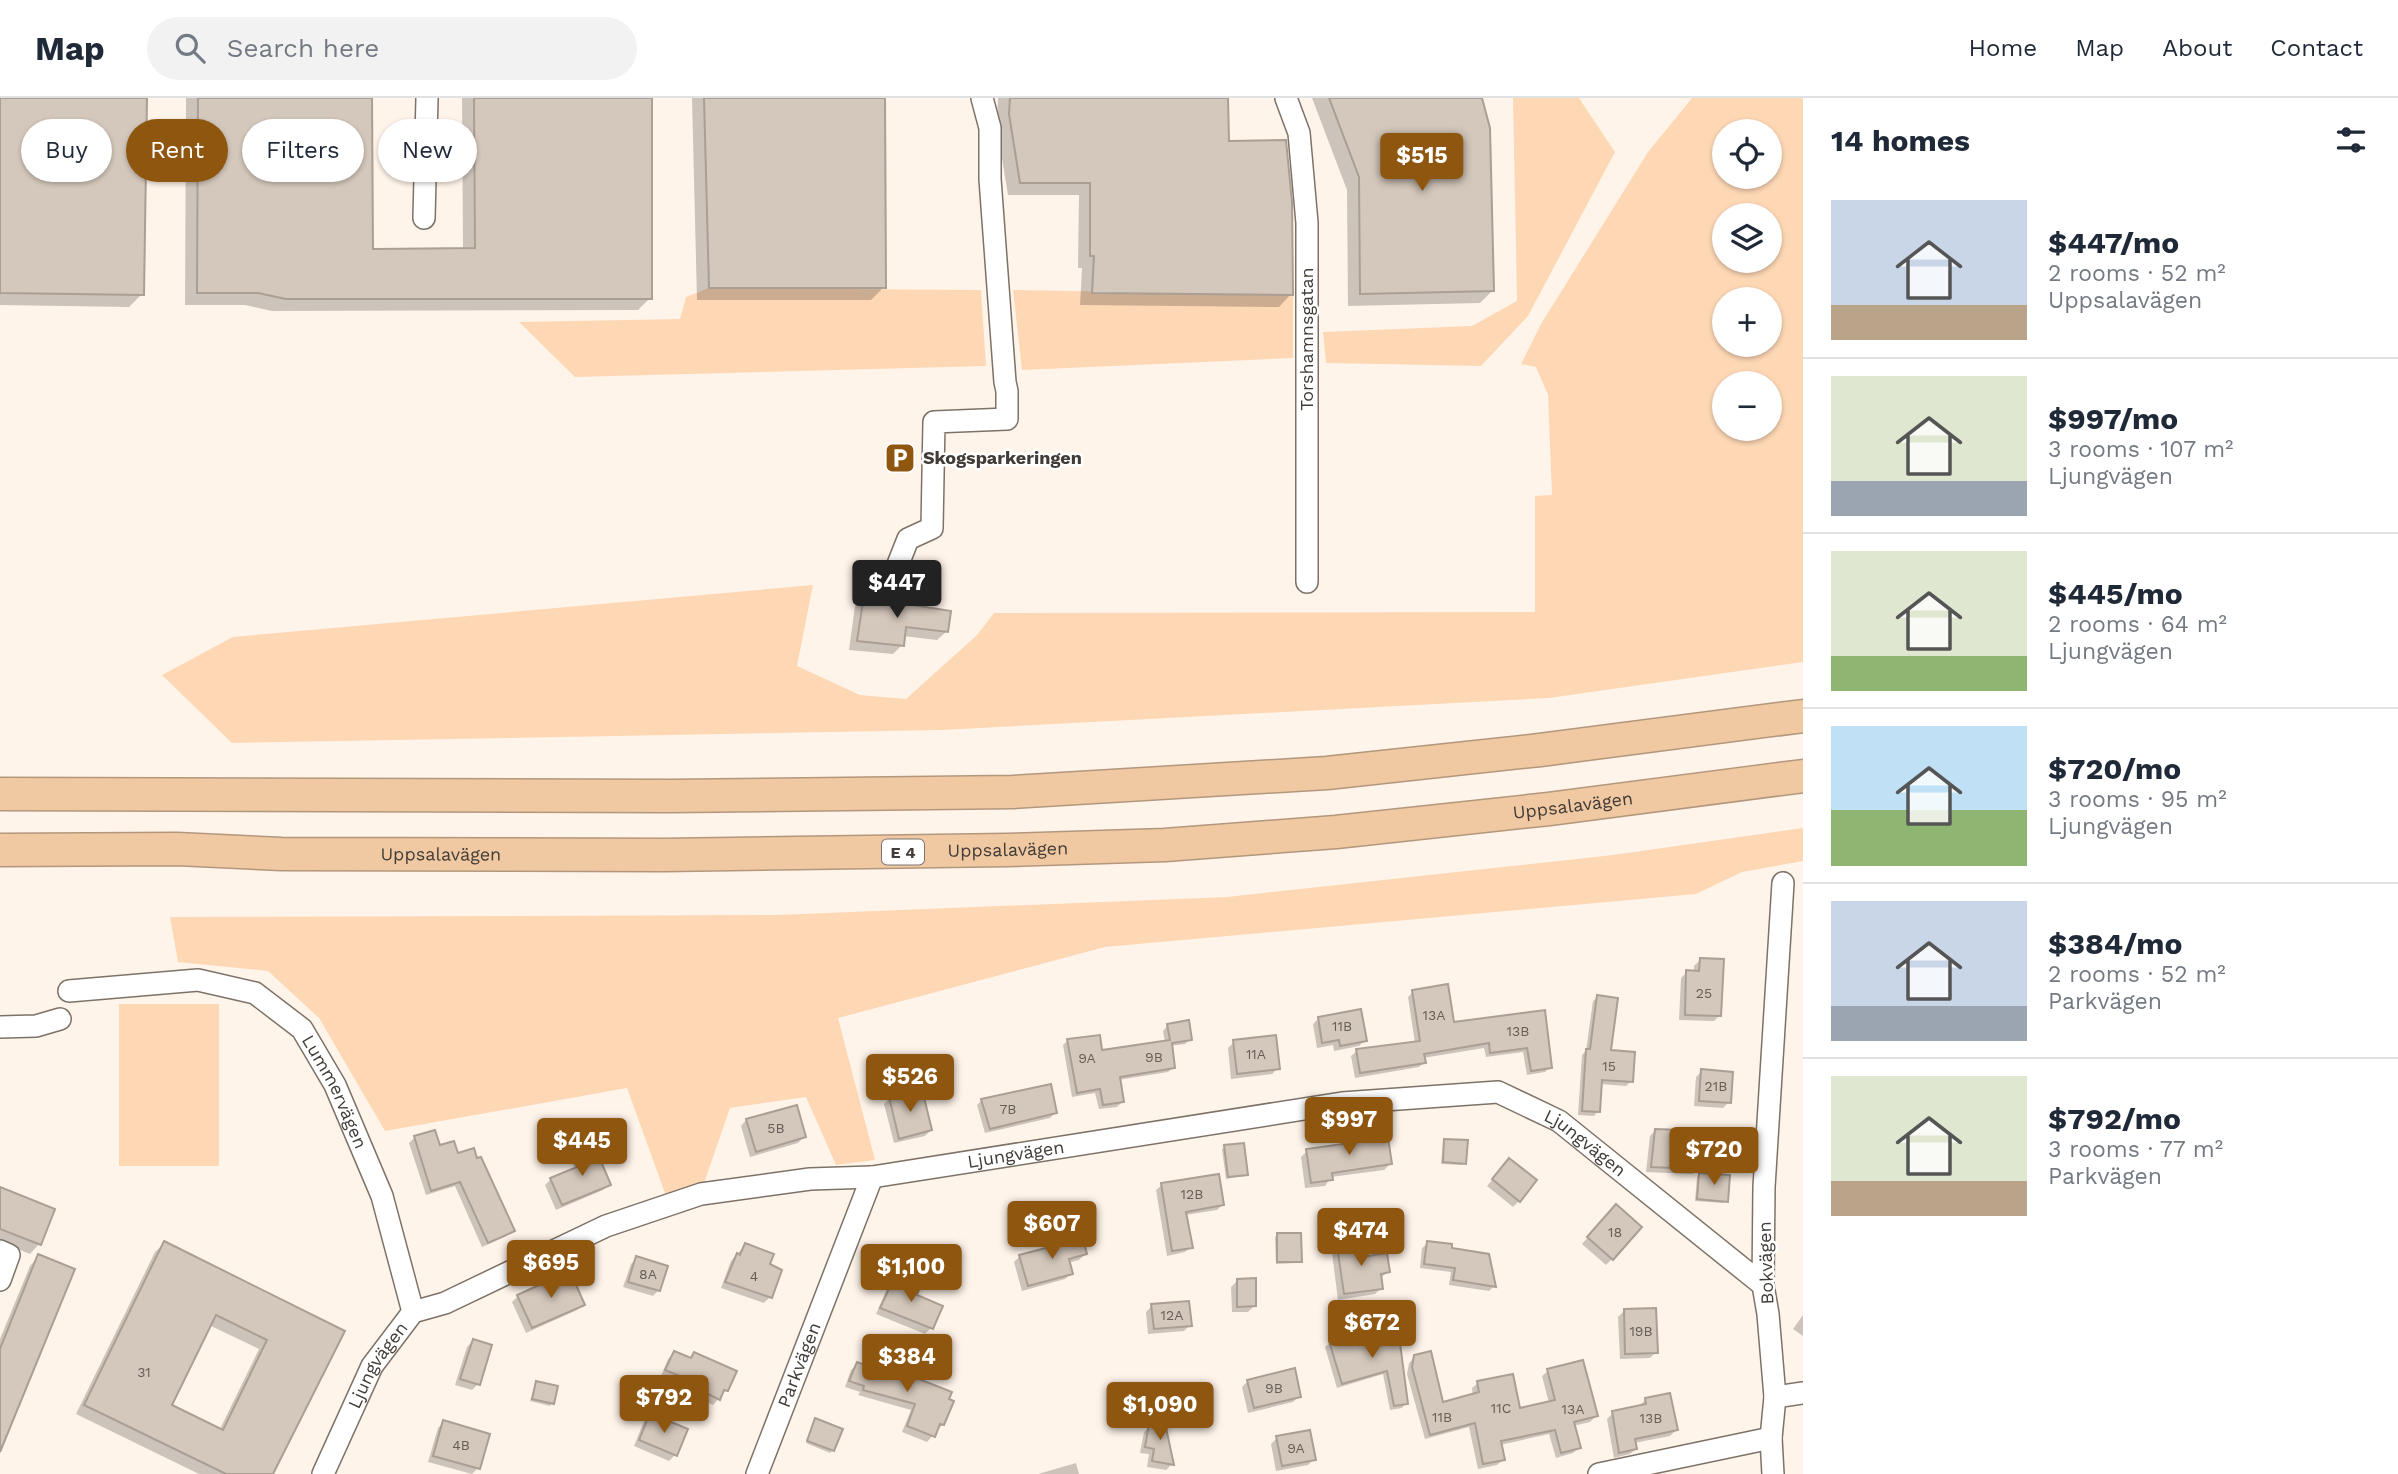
<!DOCTYPE html>
<html lang="en">
<head>
<meta charset="utf-8">
<style>
  body { margin:0; font-family:"Work Sans",sans-serif; background:#f2f2f3; color:#1f2937; height:100vh; display:flex; flex-direction:column; font-size:26px; white-space:nowrap }
  * { box-sizing:border-box; margin:0 }
  p { font-size:23px; color:#747a83 }
  .icon { flex:none; width:38px; height:38px; fill:none; stroke:currentColor; stroke-width:2; stroke-linecap:round; stroke-linejoin:round }
  .map { position:relative; flex:1; overflow:hidden }
  .details { display:flex; flex-direction:column; background:#fff; width:595px }
  .details>* { flex:none }
  .guide { position:absolute; left:21px; top:21px; width:665px; height:63px; display:flex; gap:14px }
  .tools { position:absolute; left:1712px; top:21px; display:grid; gap:14px }
  .tools a { display:grid; place-items:center; width:70px; height:70px; border-radius:50%; background:#fff; box-shadow:0 2px 5px #0004; font-size:35px }
  .price { position:absolute; translate:-50% -60px; padding:0 16px; border-radius:7px; background:#8f560f; color:#fff; font-size:23px; line-height:46px; filter:drop-shadow(0 2px 4px #0008) }
  .price::after { content:''; position:absolute; left:50%; top:42px; width:21px; height:16px; margin-left:-10px; background:inherit; clip-path:polygon(0 0,100% 0,50% 100%) }
  .price.active { background:#222; color:#fff }
  ul { padding:0; list-style:none }
  li { display:flex; align-items:center; gap:21px; height:175px; padding:0 28px }
  li+li { border-top:2px solid #e0e1e3 }
  li span { display:grid; place-items:center; flex:none; width:196px; height:140px; border-radius:0px; color:#555 }
  li>.icon { margin-inline-start:auto }
  span .icon { width:84px; height:84px; fill:#fffc; stroke-width:1 }
  li b { font-size:30px }
  h2 { display:flex; justify-content:space-between; align-items:center; height:84px; padding:0 28px; font-size:30px }
  .pill { padding:0 24px; border-radius:32px; background:#fff; box-shadow:0 2px 5px #0004; font-size:24px; line-height:63px }
  .pill.active { background:#8f560f; color:#fff }
  header { display:flex; align-items:center; gap:42px; box-sizing:border-box; height:98px; padding:0 35px; background:#fff; border-bottom:2px solid #e0e1e3 }
  header strong { font-size:33px }
  nav { display:flex; gap:38px; margin-inline-start:auto; font-size:24px }
  .search { width:490px; height:63px; background:#f2f2f3; display:flex; align-items:center; gap:18px; box-sizing:border-box; padding:0 24px; border-radius:38px; color:#747a83; font-size:26px }
  main { display:flex; flex:1; min-height:0 }
  .map>svg:first-child { display:block }
</style>
</head>
<body>
<header>
<strong>Map</strong>
<div class="search"><svg class="icon" aria-label="search" viewBox="0 0 24 24"><circle cx="10" cy="10" r="6"/><path d="M15 15l6 6"/></svg>Search here</div>
<nav><a>Home</a><a>Map</a><a>About</a><a>Contact</a></nav>
</header>
<main>
<div class="map">
<svg width="1803" height="1376" viewBox="0 0 1803 1376">
  <rect width="100%" height="100%" fill="#fff4ea"/>
  <g fill="#fed8b5" fill-rule="evenodd">
    <path d="M1513,0h66l36,54 -87,164 -47,50 -155,-3 -3,-31 149,-6 45,-25z"/>
    <path d="M1692,0h111v564l-254,36 -607,32 -710,13 -70,-68 71,-38 580,-52 -16,81 63,29 46,4 71,-64 17,-22 541,-1v-116l17,-1 -4,-100 -12,-28 -15,-3 20,-40 107,-172zM1724,33h45v46h-45zM1724,117h45v46h-45zM1769,201v46h-45v-46zM1769,285v46h-45v-46z"/>
    <path d="M709,190l272,2 5,76 -411,11 -56,-55 161,-3 6,-22z"/>
    <path d="M1013,192l280,5v63l-271,12z"/>
    <path d="M1803,730v33l-61,11 -46,22 -591,53 -267,71 37,142 -39,5 -30,-68 -76,11 -28,81 -36,7 -39,-108 -242,43 -66,-113 -51,-47 -90,-9 -8,-45 607,-2 450,-18 386,-42z"/>
    <rect x="119" y="906" width="100" height="162"/>
  </g>
  <g fill="#0003" fill-rule="evenodd">
    <path d="M0,0h145l-3,196 -13,13 -129,-2z"/>
    <path d="M186,0h184l1,153 92,-1 -1,-152h188v200l-12,12 -366,1 -27,-6h-60z"/>
    <path d="M692,0h191l1,189 -13,13h-174z"/>
    <path d="M998,0h229v44l64,152 -12,13 -199,-2 2,-37h-4l1,-73h-71l-11,-67z"/>
    <path d="M1312,0h168l13,192 -13,13 -132,3 -1,-116z"/>
    <path d="M864,498l83,35 -10,9 -34,-4 -1,9 -9,9 -44,-4 6,-44z"/>
    <path d="M1700,862l20,55 -6,6 -35,-1 2,-42 6,-6h7v-6z"/>
    <path d="M1413,894l40,32 90,-12 7,55 -5,5 -18,3 -4,-23 -37,5 -2,-9 -61,10 1,4 -5,5 -64,11 -4,-22 6,-5 58,-8 -7,-46z"/>
    <path d="M1598,899l11,55 22,29 -5,5 -26,-2 -2,27 -4,5 -16,-1 4,-60 4,-4 7,-50z"/>
    <path d="M1319,920l46,22 -6,6 -25,5 -1,-6 -16,3 -4,-24z"/>
    <path d="M1168,927l22,14 -5,5 -15,2 4,21 -6,5 -50,8 4,22 -5,5 -18,2 -4,-16 -23,4 -9,-52 5,-5 33,12 64,-9 -2,-12z"/>
    <path d="M1234,944l44,26 -6,6 -41,5 -3,-31z"/>
    <path d="M1702,973l27,31 -6,6 -29,-2 2,-29z"/>
    <path d="M890,1000l41,32 -6,6 -31,7 -10,-39z"/>
    <path d="M982,1002l73,13 -5,5 -65,15 -8,-28z"/>
    <path d="M746,1022l58,17 -6,6 -48,14 -9,-31z"/>
    <path d="M1656,1032l43,38 -6,6 -47,-2 4,-36z"/>
    <path d="M434,1034l5,16 18,7 56,75 -6,6 -25,11 -27,-61 -29,9 -17,-52 5,-5z"/>
    <path d="M1364,1038l26,28 -6,6 -53,7 -6,9 -20,2 -4,-31 6,-6 52,-7z"/>
    <path d="M1445,1042l19,23 -2,2 -21,-1 2,-21z"/>
    <path d="M1225,1049l22,27 -3,2 -18,3 -4,-30z"/>
    <path d="M578,1058l31,28 -6,6 -47,20 -11,-25 6,-6 25,-10 -4,-7z"/>
    <path d="M1504,1068l15,35 -6,6 -26,-21z"/>
    <path d="M1700,1076l26,27 -3,2 -28,-2 2,-24z"/>
    <path d="M1162,1087l60,20 -5,5 -32,5 6,32 -6,5 -18,4 -11,-66z"/>
    <path d="M0,1091l53,21 -14,34 -9,10 -30,-12z"/>
    <path d="M1610,1114l2,47 -6,6 -24,-21z"/>
    <path d="M1278,1137l22,26 -2,2 -22,1 -1,-27z"/>
    <path d="M1064,1142l21,14 -6,6 -11,3 3,10 -6,6 -43,12 -8,-29 6,-6 38,-10z"/>
    <path d="M165,1145l177,88 -71,143h-72l-123,-60 79,-162zM209,1227l50,24 -40,82 -50,-25z"/>
    <path d="M1428,1145l22,6 44,37 -5,5 -40,-6 2,-13 -31,-4 2,-20z"/>
    <path d="M745,1147l23,20 2,32 -6,6 -43,-15 10,-27z"/>
    <path d="M1338,1149l29,11 21,14 -8,6 1,10 -6,6 -37,6 -6,-47z"/>
    <path d="M39,1158l-39,185v-102l30,-73z"/>
    <path d="M637,1160l22,32 -6,6 -30,-9 8,-23z"/>
    <path d="M895,1180l20,18 16,32 -6,6 -49,-20 13,-30z"/>
    <path d="M1237,1183l17,25 -6,6h-16l-1,-25z"/>
    <path d="M518,1198l65,8 -6,6 -51,23 -14,-31z"/>
    <path d="M1152,1208l38,19 -6,6 -36,3 -2,-22z"/>
    <path d="M1624,1213l32,41 -6,6 -30,1 -2,-42z"/>
    <path d="M1803,1217v21l-10,-7z"/>
    <path d="M1374,1233l32,72 -4,5 -12,2 -7,-36 -46,14 -12,-41 5,-4z"/>
    <path d="M473,1243l5,43 -6,6 -17,-5 12,-38z"/>
    <path d="M674,1255l15,6 5,-5 32,36 -13,15 -39,-19 1,-3 -14,-7 7,-17z"/>
    <path d="M1415,1259l27,47 31,-8 -1,-8 6,-5 40,27 31,-7 -7,-27 6,-5 48,45 -6,6 -17,4 6,21 -6,6 -17,5 -7,-24 -49,11 3,15 -6,5 -19,4 -9,-42 -44,12 -18,-65 2,-11z"/>
    <path d="M875,1261l72,41 -4,24 -16,18 -25,-10 9,-22 -53,-15 2,-3 -15,-5 6,-17 6,-6 11,4z"/>
    <path d="M1248,1283l51,15 -6,6 -45,11 -6,-26z"/>
    <path d="M536,1285l16,20 -2,3 -20,-5z"/>
    <path d="M1645,1302l31,30 -6,6 -36,7 2,6 -6,5 -16,4 -7,-39 6,-6 26,-7z"/>
    <path d="M1161,1314l11,52 -6,6 -19,-3 2,-13 -9,-1 4,-21 6,-6h4l2,-9z"/>
    <path d="M650,1317l25,40 -6,6 -35,-15 10,-25z"/>
    <path d="M816,1322l17,30 -3,3 -24,-10z"/>
    <path d="M444,1324l34,46 -6,6 -44,-12 10,-34z"/>
    <path d="M1277,1340l37,21 -6,6 -32,6 -5,-27z"/>
    <path d="M1076,1365l3,11h-41z"/>
  </g>
  <g fill="#d4c7bb" stroke="#ab9e93" stroke-width="2" fill-rule="evenodd">
    <path d="M0,0h147l-3,197 -144,-2z"/>
    <path d="M198,0h174l1,151 102,-1 -1,-150h178v201h-366l-28,-6h-61z"/>
    <path d="M704,0h181l1,190h-177z"/>
    <path d="M1010,0h218l1,43 57,-1 6,62 1,93 -201,-2 2,-37h-4v-73h-70l-11,-69z"/>
    <path d="M1329,0h153l8,30 4,163 -134,3 -1,-117z"/>
    <path d="M864,497l39,5 4,4 44,7 -3,21 -42,-5 -2,19 -47,-5z"/>
    <path d="M1700,860l24,1 -3,57 -36,-1 1,-45 13,1z"/>
    <path d="M1448,886l6,38 91,-12 7,58 -21,3 -4,-23 -37,5 -1,-10 -65,11 2,9 -66,10 -4,-24 64,-8 -8,-51z"/>
    <path d="M1597,897l21,3 -7,52 24,2 -2,30 -31,-2 -2,32 -18,-1 4,-62h4z"/>
    <path d="M1361,911l6,32 -27,5 -1,-6 -17,3 -4,-26z"/>
    <path d="M1189,922l3,20 -20,3 3,25 -55,9 4,25 -21,3 -3,-16 -23,4 -10,-54 33,-4 2,15 68,-10 -3,-16z"/>
    <path d="M1276,937l4,34 -43,5 -4,-34z"/>
    <path d="M1701,971l32,3 -2,31 -32,-2z"/>
    <path d="M1051,986l6,29 -67,16 -9,-30z"/>
    <path d="M922,991l10,41 -33,9 -10,-42z"/>
    <path d="M797,1007l9,32 -50,15 -10,-33z"/>
    <path d="M1655,1031l27,1 9,11 12,2 -2,26 -50,-2z"/>
    <path d="M435,1032l5,15 14,-4 4,12 16,-5 3,10 4,-1 34,74 -27,12 -28,-61 -29,9 -17,-55z"/>
    <path d="M1387,1033l5,33 -60,9 1,7 -22,3 -5,-34 59,-8 -2,-7z"/>
    <path d="M1444,1041l24,1 -2,24 -23,-2z"/>
    <path d="M1244,1045l4,32 -20,2 -4,-32z"/>
    <path d="M595,1049l16,38 -49,20 -12,-27 32,-13 -5,-11z"/>
    <path d="M1509,1060l28,22 -17,22 -28,-23z"/>
    <path d="M1699,1075l31,2 -2,27 -31,-3z"/>
    <path d="M1219,1076l5,31 -38,7 7,36 -21,3 -11,-68z"/>
    <path d="M0,1089l55,22 -14,36 -41,-16z"/>
    <path d="M1616,1106l26,23 -29,33 -26,-23z"/>
    <path d="M1277,1135h24l1,29h-25z"/>
    <path d="M1082,1136l5,20 -18,5 4,15 -45,12 -9,-31 46,-12 -2,-5z"/>
    <path d="M164,1143l181,90 -72,143h-47l-142,-69zM216,1217l51,25 -44,90 -51,-25z"/>
    <path d="M1367,1143l1,15 19,-3 3,19 -9,2 2,15 -39,5 -7,-48z"/>
    <path d="M1427,1143l25,3v4l37,6 7,33 -43,-7 2,-12 -31,-4z"/>
    <path d="M745,1145l29,11 -4,10 12,6 -10,28 -47,-16 12,-29 3,2z"/>
    <path d="M38,1156l37,15 -75,183v-103z"/>
    <path d="M636,1158l32,10 -8,25 -32,-9z"/>
    <path d="M570,1173l15,34 -53,23 -15,-33z"/>
    <path d="M895,1178l25,11 -3,8 26,11 -10,23 -53,-21z"/>
    <path d="M1256,1180v28l-19,1v-28z"/>
    <path d="M1189,1203l3,25 -38,3 -3,-25z"/>
    <path d="M1656,1210l2,45 -33,1 -1,-45z"/>
    <path d="M1398,1230l10,76 -14,2 -7,-35 -45,13 -13,-43 46,-12 1,4z"/>
    <path d="M473,1241l19,6 -12,40 -20,-6z"/>
    <path d="M674,1253l17,7 3,-6 43,19 -9,20 -4,-1 -4,10 -41,-21 1,-3 -15,-6z"/>
    <path d="M1431,1253l12,51 36,-10 -2,-11 36,-7 7,34 35,-8 -8,-31 36,-9 15,56 -24,6 7,26 -20,5 -6,-23 -54,11 4,19 -22,4 -8,-41 -45,12 -18,-68 2,-12z"/>
    <path d="M874,1259l24,8 -2,5 56,22 -3,7 5,2 -10,24 -4,-1 -5,13 -28,-11 8,-22 -52,-14 1,-4 -15,-5 8,-19 13,5z"/>
    <path d="M1295,1270l6,29 -47,11 -7,-28z"/>
    <path d="M536,1283l22,5 -4,18 -22,-5z"/>
    <path d="M1670,1295l8,37 -43,9 2,10 -18,4 -7,-42 34,-7 -1,-6z"/>
    <path d="M1161,1311h1l12,56 -22,-4 2,-12 -9,-2 4,-23 9,1z"/>
    <path d="M650,1315l38,16 -11,27 -38,-16z"/>
    <path d="M815,1320l28,11 -9,22 -27,-10z"/>
    <path d="M443,1322l47,14 -10,35 -47,-13z"/>
    <path d="M1310,1332l6,30 -34,6 -6,-30z"/>
  </g>
  <g fill="none" stroke-linecap="round" stroke-linejoin="round">
    <g stroke="#7d7267" stroke-width="24">
      <g id="minor">
        <path d="M1286,0l13,35 8,90v359"/>
        <path d="M424,120l3,-120"/>
        <path d="M891,484l17,-43 24,-11 2,-106 73,-3v-28l-2,-9 -15,-203v-51l-8,-30"/>
        <path id="s1" d="M69,893l129,-11 57,13 47,36 33,56 47,111 31,116"/>
        <path d="M0,929l36,-1 24,-7"/>
        <path d="M0,1153l9,4 -9,25"/>
        <path d="M1775,1299l28,-4"/>
        <path id="s2" d="M323,1376l49,-108 41,-54 32,-9 161,-77 95,-32 109,-15 62,-2 470,-74 156,-11 61,29 204,164"/>
        <path id="s3" d="M757,1376l115,-297"/>
        <path d="M1599,1376l172,-36"/>
        <path d="M1773,1376l-2,-36 4,-41 -7,-83 -5,-29 1,-98 19,-304"/>
      </g>
    </g>
    <g stroke="#b3977d" stroke-width="35">
      <g id="highway">
        <path d="M0,696l670,2 343,-4 314,-19 213,-23 263,-34"/>
        <path id="s4" d="M0,752l177,-1 104,5 384,1 342,-5 158,-5 171,-13 213,-23 254,-33"/>
      </g>
    </g>
    <use href="#minor" stroke="#fff" stroke-width="21"/>
    <use href="#highway" stroke="#f0c8a2" stroke-width="32"/>
  </g>
  <defs>
    <g id="parking-square" transform="scale(1.575)"><rect x="-9" y="-9" width="18" height="18" rx="4" fill="#8f560f" stroke="#fff"/><path d="M-3.5-5.5H1a3.5 3.5 0 0 1 0 7H-1V5.5H-3.5ZM-1-3.4V-.6H.8a1.4 1.4 0 0 0 0-2.8Z" fill="#fff"/></g>
  </defs>
  <g fill-rule="evenodd">
    <use href="#parking-square" x="900" y="360"/>
  </g>
  <g text-anchor="middle" stroke-width="5" stroke-linejoin="round" paint-order="stroke">
    <g font-size="14" fill="#665f58">
      <text x="1704" y="900">25</text>
      <text x="1434" y="922">13A</text>
      <text x="1342" y="933">11B</text>
      <text x="1518" y="938">13B</text>
      <text x="1256" y="961">11A</text>
      <text x="1154" y="964">9B</text>
      <text x="1087" y="965">9A</text>
      <text x="1609" y="973">15</text>
      <text x="1716" y="993">21B</text>
      <text x="1008" y="1016">7B</text>
      <text x="776" y="1035">5B</text>
      <text x="1192" y="1101">12B</text>
      <text x="1615" y="1139">18</text>
      <text x="648" y="1181">8A</text>
      <text x="754" y="1183">4</text>
      <text x="1172" y="1222">12A</text>
      <text x="1641" y="1238">19B</text>
      <text x="144" y="1279">31</text>
      <text x="1274" y="1295">9B</text>
      <text x="1501" y="1315">11C</text>
      <text x="1573" y="1316">13A</text>
      <text x="1442" y="1324">11B</text>
      <text x="1651" y="1325">13B</text>
      <text x="461" y="1352">4B</text>
      <text x="1296" y="1355">9A</text>
    </g>
    <rect fill="#fff" stroke="#7a7673" stroke-width="2" x="882" y="741.5" width="42" height="25" rx="5"/>
    <g font-size="16" font-weight="bold" fill="#413c37">
      <text x="903" y="760">E 4</text>
    </g>
    <g font-size="18" fill="#413c37" stroke="#fff">
      <text transform="translate(1307 241) rotate(-90)" y="6">Torshamnsgatan</text>
      <text dy="6" stroke="none"><textPath href="#s4" startOffset="1575">Uppsalavägen</textPath></text>
      <text dy="6" stroke="none"><textPath href="#s4" startOffset="1008">Uppsalavägen</textPath></text>
      <text dy="6" stroke="none"><textPath href="#s4" startOffset="441">Uppsalavägen</textPath></text>
      <text dy="6" stroke="none"><textPath href="#s1" startOffset="318">Lummervägen</textPath></text>
      <text dy="6" stroke="none"><textPath href="#s2" startOffset="1404">Ljungvägen</textPath></text>
      <text dy="6" stroke="none"><textPath href="#s2" startOffset="816">Ljungvägen</textPath></text>
      <text transform="translate(1766 1165) rotate(-92)" y="6">Bokvägen</text>
      <text dy="6" stroke="none"><textPath href="#s2" startOffset="122">Ljungvägen</textPath></text>
      <text dy="6" stroke="none"><textPath href="#s3" startOffset="117">Parkvägen</textPath></text>
    </g>
    <g font-size="18" font-weight="bold" fill="#413c37" stroke="#fff" text-anchor="start">
      <text x="923" y="366">Skogsparkeringen</text>
    </g>
  </g>
</svg>
<div class="tools">
<a><svg class="icon" aria-label="locate" viewBox="0 0 24 24"><circle cx="12" cy="12" r="6"/><path d="M12 2v4M12 18v4M2 12h4M18 12h4"/></svg></a>
<a><svg class="icon" aria-label="layers" viewBox="0 0 24 24"><path d="M12 4l9 5-9 5-9-5zM3 14l9 5 9-5"/></svg></a>
<a>+</a>
<a>−</a>
</div>
<b class="price" style="left:1422px;top:95px">$515</b>
<b class="price active" style="left:897px;top:522px">$447</b>
<b class="price" style="left:910px;top:1016px">$526</b>
<b class="price" style="left:1349px;top:1059px">$997</b>
<b class="price" style="left:582px;top:1080px">$445</b>
<b class="price" style="left:1714px;top:1089px">$720</b>
<b class="price" style="left:1052px;top:1163px">$607</b>
<b class="price" style="left:1361px;top:1170px">$474</b>
<b class="price" style="left:551px;top:1202px">$695</b>
<b class="price" style="left:911px;top:1206px">$1,100</b>
<b class="price" style="left:1372px;top:1262px">$672</b>
<b class="price" style="left:907px;top:1296px">$384</b>
<b class="price" style="left:664px;top:1337px">$792</b>
<b class="price" style="left:1160px;top:1344px">$1,090</b>
<div class="guide">
<a class="pill">Buy</a>
<a class="pill active">Rent</a>
<a class="pill">Filters</a>
<a class="pill">New</a>
</div>
</div>
<section class="details">
<h2>14 homes<svg class="icon" aria-label="filters" viewBox="0 0 24 24"><path d="M4 7h16M4 17h16"/><circle cx="9" cy="7" r="2"/><circle cx="15" cy="17" r="2"/></svg></h2>
<ul>
<li><span style="background:linear-gradient(#c9d6e8 75%,#b9a48a 0)"><svg class="icon" aria-label="home" viewBox="0 0 24 24"><path d="M3 11l9-7 9 7M6 9v11h12V9"/></svg></span><div><b>$447/mo</b><p>2 rooms · 52 m²</p><p>Uppsalavägen</p></div></li>
<li><span style="background:linear-gradient(#dfe7d0 75%,#9aa5b1 0)"><svg class="icon" aria-label="home" viewBox="0 0 24 24"><path d="M3 11l9-7 9 7M6 9v11h12V9"/></svg></span><div><b>$997/mo</b><p>3 rooms · 107 m²</p><p>Ljungvägen</p></div></li>
<li><span style="background:linear-gradient(#dfe7d0 75%,#8fb573 0)"><svg class="icon" aria-label="home" viewBox="0 0 24 24"><path d="M3 11l9-7 9 7M6 9v11h12V9"/></svg></span><div><b>$445/mo</b><p>2 rooms · 64 m²</p><p>Ljungvägen</p></div></li>
<li><span style="background:linear-gradient(#bfe0f5 60%,#8fb573 0)"><svg class="icon" aria-label="home" viewBox="0 0 24 24"><path d="M3 11l9-7 9 7M6 9v11h12V9"/></svg></span><div><b>$720/mo</b><p>3 rooms · 95 m²</p><p>Ljungvägen</p></div></li>
<li><span style="background:linear-gradient(#c9d6e8 75%,#9aa5b1 0)"><svg class="icon" aria-label="home" viewBox="0 0 24 24"><path d="M3 11l9-7 9 7M6 9v11h12V9"/></svg></span><div><b>$384/mo</b><p>2 rooms · 52 m²</p><p>Parkvägen</p></div></li>
<li><span style="background:linear-gradient(#dfe7d0 75%,#b9a48a 0)"><svg class="icon" aria-label="home" viewBox="0 0 24 24"><path d="M3 11l9-7 9 7M6 9v11h12V9"/></svg></span><div><b>$792/mo</b><p>3 rooms · 77 m²</p><p>Parkvägen</p></div></li>
</ul>
</section>
</main>
</body>
</html>
